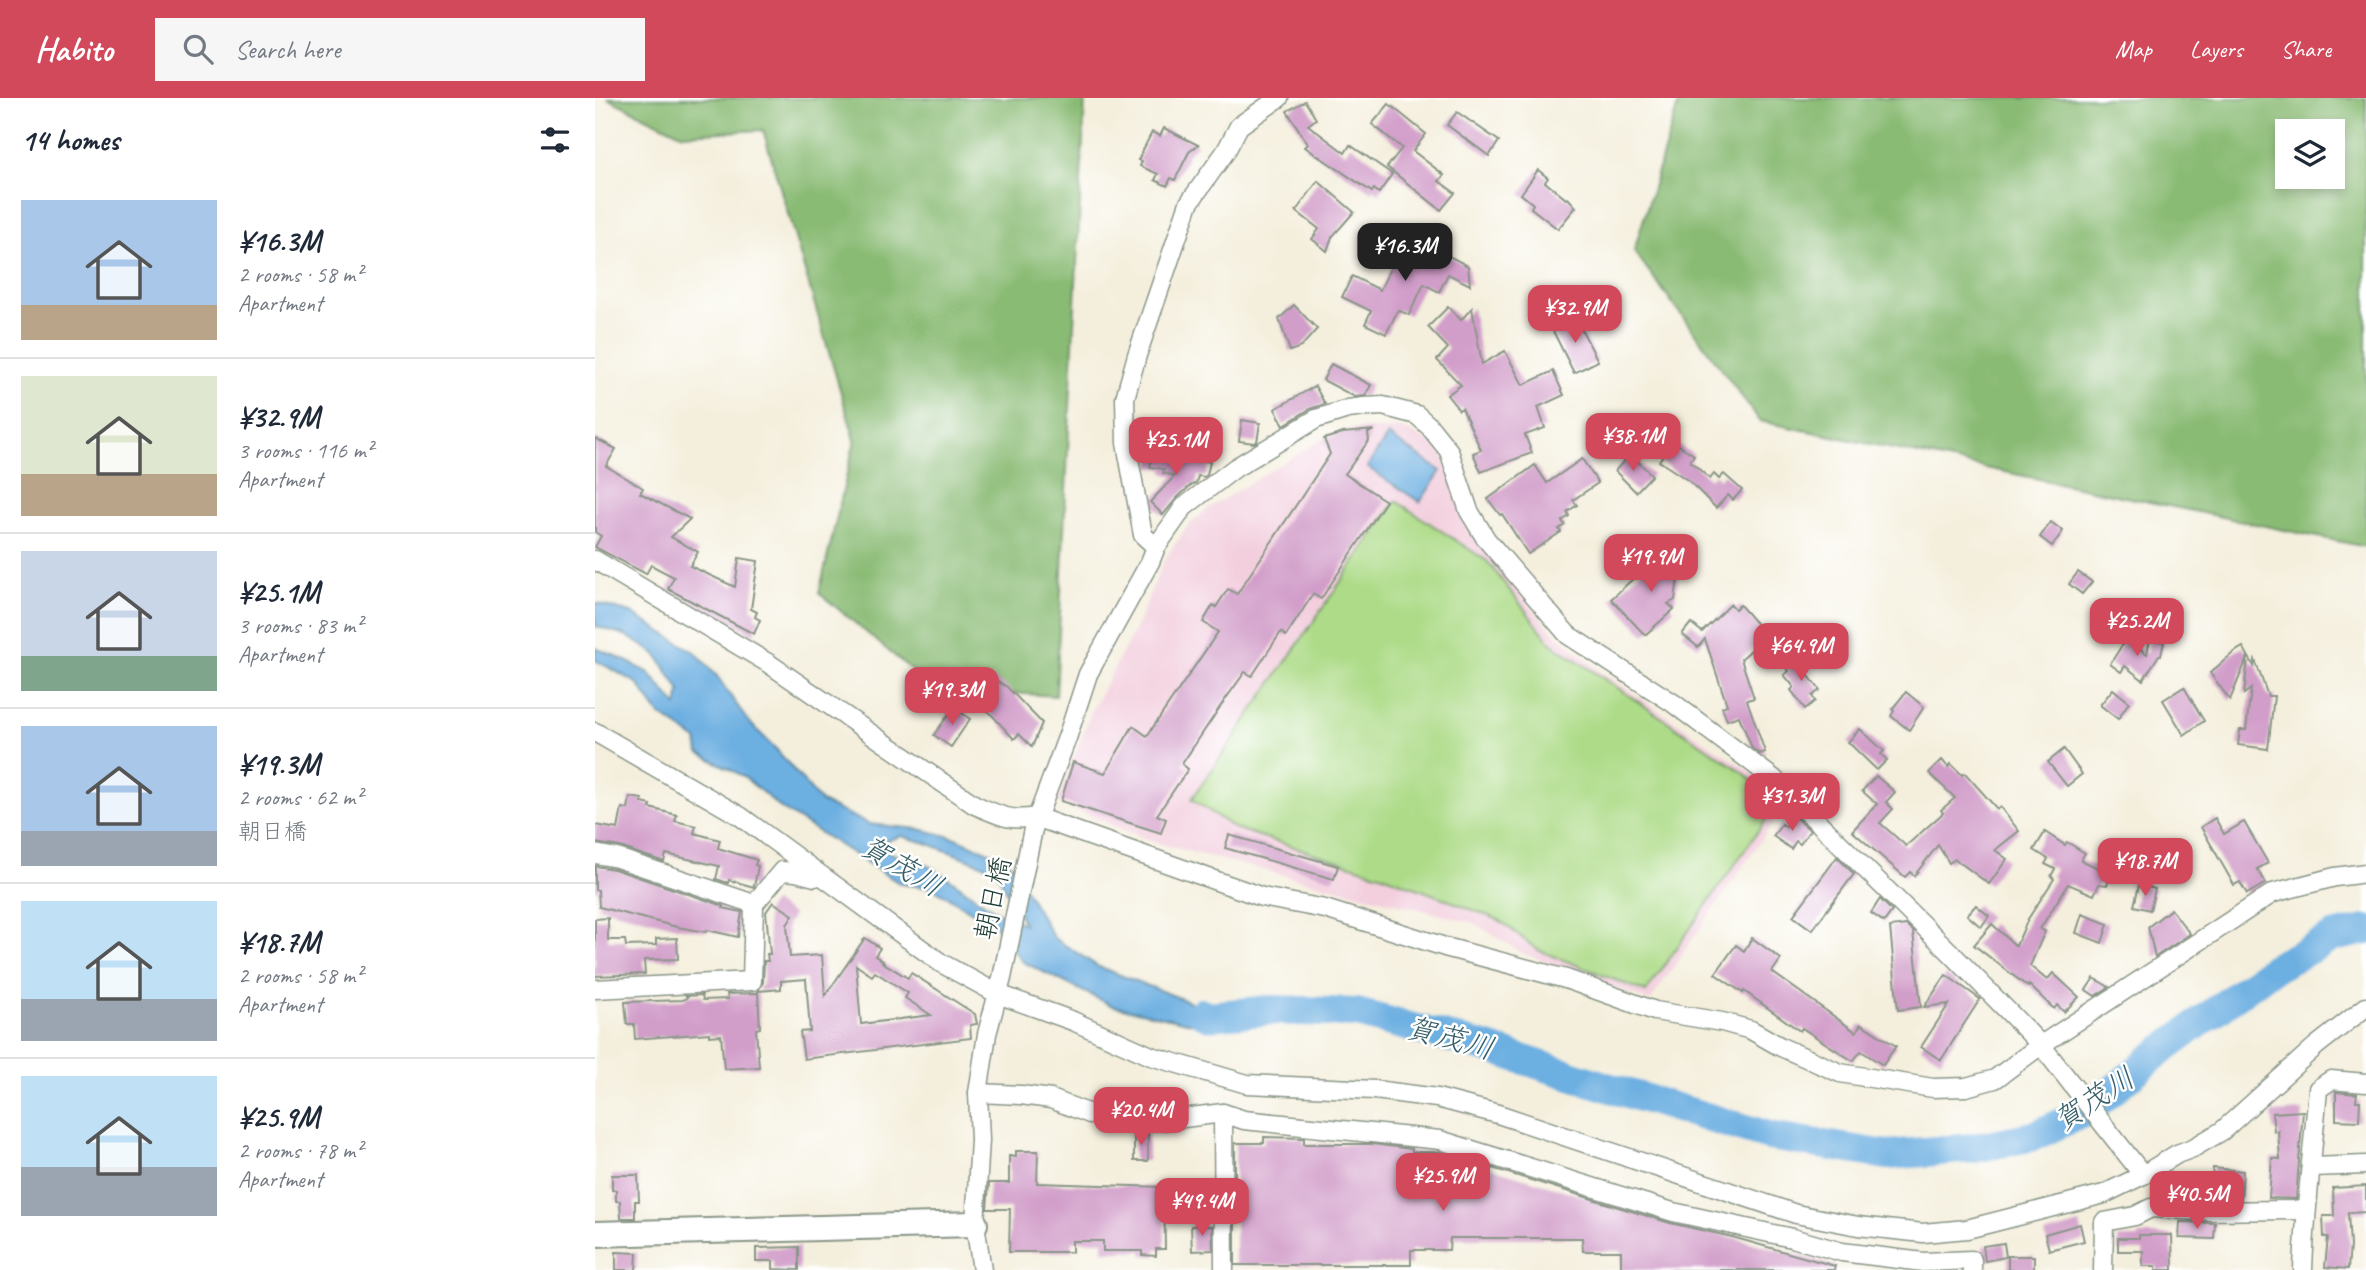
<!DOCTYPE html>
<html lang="en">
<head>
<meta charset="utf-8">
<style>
  body { margin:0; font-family:Caveat,"Klee One",sans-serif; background:#f6f6f7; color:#1f2937; height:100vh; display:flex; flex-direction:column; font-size:26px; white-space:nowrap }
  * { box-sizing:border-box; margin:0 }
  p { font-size:23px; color:#747a83 }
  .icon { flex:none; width:38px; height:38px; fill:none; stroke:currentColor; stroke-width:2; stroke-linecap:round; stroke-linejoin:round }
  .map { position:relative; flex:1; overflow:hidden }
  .side { display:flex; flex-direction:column; background:#fff; width:595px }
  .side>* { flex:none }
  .controls { position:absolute; left:1680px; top:21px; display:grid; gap:14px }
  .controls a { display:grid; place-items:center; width:70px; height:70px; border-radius:0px; background:#fff; box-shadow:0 4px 10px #0003; font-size:35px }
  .price { position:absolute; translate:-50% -60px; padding:0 16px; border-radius:14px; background:#d1495b; color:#fff; font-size:23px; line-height:46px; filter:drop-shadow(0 2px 4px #0008) }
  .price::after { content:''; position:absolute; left:50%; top:42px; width:21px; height:16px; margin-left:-10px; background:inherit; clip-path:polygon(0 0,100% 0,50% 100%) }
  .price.selected { background:#222; color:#fff }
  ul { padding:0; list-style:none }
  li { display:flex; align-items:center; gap:21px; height:175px; padding:0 21px }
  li+li { border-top:2px solid #e0e1e3 }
  li span { display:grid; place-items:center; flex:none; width:196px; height:140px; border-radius:0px; color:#555 }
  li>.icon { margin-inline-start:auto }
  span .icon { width:84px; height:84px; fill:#fffc; stroke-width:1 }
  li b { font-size:30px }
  h2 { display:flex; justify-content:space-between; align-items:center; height:84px; padding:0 21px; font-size:30px }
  header { display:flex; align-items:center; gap:42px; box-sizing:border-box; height:98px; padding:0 35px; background:#d1495b; color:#fff }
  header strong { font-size:33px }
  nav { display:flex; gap:38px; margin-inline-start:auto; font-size:24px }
  .search { width:490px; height:63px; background:#f6f6f7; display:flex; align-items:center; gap:18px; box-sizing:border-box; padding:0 24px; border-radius:0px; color:#747a83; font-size:26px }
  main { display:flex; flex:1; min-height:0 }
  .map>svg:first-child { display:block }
</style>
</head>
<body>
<header>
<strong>Habito</strong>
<div class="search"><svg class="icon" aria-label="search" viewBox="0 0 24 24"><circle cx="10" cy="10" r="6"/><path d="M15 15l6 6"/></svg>Search here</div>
<nav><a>Map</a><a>Layers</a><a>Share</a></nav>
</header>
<main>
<section class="side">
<h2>14 homes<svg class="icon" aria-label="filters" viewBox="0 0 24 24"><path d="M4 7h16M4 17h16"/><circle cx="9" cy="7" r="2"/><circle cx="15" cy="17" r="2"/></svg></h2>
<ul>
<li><span style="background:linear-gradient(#a9c7e8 75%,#b9a48a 0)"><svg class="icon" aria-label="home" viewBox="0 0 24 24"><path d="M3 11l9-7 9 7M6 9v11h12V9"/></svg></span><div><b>¥16.3M</b><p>2 rooms · 58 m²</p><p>Apartment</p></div></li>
<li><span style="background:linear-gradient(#dfe7d0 70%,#b9a48a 0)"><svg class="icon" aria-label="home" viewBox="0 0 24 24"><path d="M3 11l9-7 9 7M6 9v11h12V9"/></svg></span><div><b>¥32.9M</b><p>3 rooms · 116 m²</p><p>Apartment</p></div></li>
<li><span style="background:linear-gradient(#c9d6e8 75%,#7fa58c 0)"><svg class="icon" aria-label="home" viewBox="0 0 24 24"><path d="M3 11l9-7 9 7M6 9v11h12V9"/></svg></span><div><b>¥25.1M</b><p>3 rooms · 83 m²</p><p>Apartment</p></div></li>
<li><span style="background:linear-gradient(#a9c7e8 75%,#9aa5b1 0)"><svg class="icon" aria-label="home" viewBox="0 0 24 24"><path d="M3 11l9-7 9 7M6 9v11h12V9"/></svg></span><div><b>¥19.3M</b><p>2 rooms · 62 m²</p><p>朝日橋</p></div></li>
<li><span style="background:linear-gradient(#bfe0f5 70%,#9aa5b1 0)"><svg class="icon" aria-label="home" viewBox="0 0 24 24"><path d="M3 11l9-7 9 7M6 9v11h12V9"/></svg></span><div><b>¥18.7M</b><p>2 rooms · 58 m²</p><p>Apartment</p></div></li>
<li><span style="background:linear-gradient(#bfe0f5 65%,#9aa5b1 0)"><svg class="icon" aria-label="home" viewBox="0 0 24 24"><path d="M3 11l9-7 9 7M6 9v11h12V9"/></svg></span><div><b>¥25.9M</b><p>2 rooms · 78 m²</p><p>Apartment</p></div></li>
</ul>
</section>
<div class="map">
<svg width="1771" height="1172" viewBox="0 0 1771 1172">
  <rect width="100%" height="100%" fill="#fff"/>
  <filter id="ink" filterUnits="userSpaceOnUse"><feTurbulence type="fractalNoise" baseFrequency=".0143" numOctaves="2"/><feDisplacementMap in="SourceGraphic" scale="14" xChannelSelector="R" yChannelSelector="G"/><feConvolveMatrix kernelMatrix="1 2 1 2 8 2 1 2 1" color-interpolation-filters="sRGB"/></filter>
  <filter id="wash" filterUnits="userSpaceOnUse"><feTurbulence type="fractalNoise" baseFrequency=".00686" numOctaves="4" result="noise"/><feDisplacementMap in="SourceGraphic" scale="28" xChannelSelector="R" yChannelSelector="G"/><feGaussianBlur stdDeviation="1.57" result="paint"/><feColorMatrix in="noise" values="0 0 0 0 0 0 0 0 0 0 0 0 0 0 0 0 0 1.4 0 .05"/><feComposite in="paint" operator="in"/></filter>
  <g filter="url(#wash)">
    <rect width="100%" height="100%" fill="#f4efdd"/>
    <path fill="#f3cfde" d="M751,331h57l32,15 19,33 9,44 87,108 51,43 147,98 39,32 -137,199 -128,-48 -48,-30 -318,-80 -99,-41 35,-92 46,-87 25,-61 24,-35 22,-19 118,-72z"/>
    <path fill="#addb88" stroke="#668c5e" stroke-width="2" d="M801,403l91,60 64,82 193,130 33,31 -131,188 -108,-42 -39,-30 -116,-45 -149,-47 -42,-29z"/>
    <g fill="#8abb74" stroke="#547c54" stroke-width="2" fill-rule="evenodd">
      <path d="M12,0h478l-29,598 -123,-8 -114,-95 36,-153 -92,-310 -82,4z"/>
      <path d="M1085,0h686v449l-606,-126 -126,-170zM1738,33v46h-46v-46z"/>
    </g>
    <g fill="#6cafe1" stroke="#46768a" stroke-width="2" fill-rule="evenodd">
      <path d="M793,337l53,36 -21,31 -53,-35z"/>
      <path d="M0,505l36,10 65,40 21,23 31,45 28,28 45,53 48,22 50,5 37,9 52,22 46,78 45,29 112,43 29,3 -30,14 -97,-21 -90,-44 -29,-37 -61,-37 -32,-4 -119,-75 -39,-33 -44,-23 -2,-13 -38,-26 -22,-31 -42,-23v-12l21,8 32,16 29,34 3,-15 -24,-37 -31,-19 -30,-9zM306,738l25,7 69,26 29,55c-37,-12 -63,-42 -98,-59 -18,-8 -33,-7 -49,-21z"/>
    </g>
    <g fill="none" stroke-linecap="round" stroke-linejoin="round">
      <path stroke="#6cafe1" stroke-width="30" d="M607,915l8,3 61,-6 86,3 128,34 122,40 162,49 118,19 87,-7 60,-12 55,-26 64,-53 119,-88 61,-32 33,-7"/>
    </g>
    <g id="blocks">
      <g fill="#d19dc9" fill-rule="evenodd">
        <path d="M710,3l11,18 -8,6 37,28 5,-8 42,29 -13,19 -5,-4 -2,3 -67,-45 3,-3 -21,-33z"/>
        <path d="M794,6l37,30 -13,17 31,24 -5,6 16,12 -14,17 -54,-43 15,-19 -30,-24z"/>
        <path d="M862,14l42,29 -10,15 -42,-31z"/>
        <path d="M569,30l34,17 -9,7 -14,28 -4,-2 -4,8 -12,-6 3,-6 -18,-8 2,-5 -4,-1 14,-28 8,4z"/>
        <path d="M943,72l10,8 -3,4 21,17 2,-1 8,9 -18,22 -27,-21 2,-4 -12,-10z"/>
        <path d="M723,83l36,31 -22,25 -5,14 -15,-12 7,-10 -23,-18z"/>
        <path d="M809,142l19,9 3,-5 42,22 2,19 -22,-11 -9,18 -15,-8 -15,31 -11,-5 -12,24 -21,-10 6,-13 -29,-14 10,-21 28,14z"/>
        <path d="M699,207l23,24 -16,18 -11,4 -11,-32z"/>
        <path d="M853,209l13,13 11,-12 10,56 23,-13 18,34 30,-14 11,24 -26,12 7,21 -20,7 7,18 -51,19 -8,-19 8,-3 -19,-42 -3,2 -12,-15 14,-10 -24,-25 11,-12 -20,-21z"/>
        <path d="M980,219l23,44 -24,12 -22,-44z"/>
        <path d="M736,266l40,21 -6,11 -10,1 -32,-17z"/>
        <path d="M720,288l10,18 -15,5 -26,16 -9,-16z"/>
        <path d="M647,322l18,3 -3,19 -3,1 -15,-2z"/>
        <path d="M779,332l-6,3 1,7 -24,34 41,27 -65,98 -8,-5 -27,42 -5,-4 -29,44 -7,-4 -23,32 -40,60 6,5 -31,46 9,4 -5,14 -100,-32 12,-39 32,11 28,-47 14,10 71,-104 -15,-10 10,-17 3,2 12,-18 9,5 93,-140 -6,-15 19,-6z"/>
        <path d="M0,340l21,11 -10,17 37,22 -3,5 50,26 -19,18 27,15 -8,14 45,21 4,-29 19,3 -7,48 6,3 -2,5 5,3 -6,14 -86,-45 6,-12 -23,-12 -5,9 -51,-27 6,-11 -6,-4z"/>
        <path d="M1076,345l5,3 1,-2 17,11 -4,6 20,18 4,-5 5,5 5,-5 18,16 -9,10 -5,-5 -12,13 -27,-27 -30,-20z"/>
        <path d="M558,354l57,10 -3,13 -3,2 -6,-1 -2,7 -5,2 -14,13 -14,17 -13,-13 25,-26 -12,-3 1,-4 -14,-2z"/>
        <path d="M1035,356l22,21 -16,17 -21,-21z"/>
        <path d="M987,361l16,24 -25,17 4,5 -10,7 2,4 -7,5 3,4 -6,4 2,3 -33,22 -26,-40 -2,1 -12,-16 47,-34 12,18z"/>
        <path d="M1456,424l12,9 -11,15 -12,-9z"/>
        <path d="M1066,455l20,2 -6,45 -7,4 6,5 -29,26 -34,-36 38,-35 10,7z"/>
        <path d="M1483,474l14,10 -10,12 -13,-10z"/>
        <path d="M1136,506l4,5 5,-4 27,31 -26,23 13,39 -7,2 18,52 -6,2 -7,-6 -13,-32 -12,4 -5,-13 5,-2 -22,-66 -7,8 -16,-13 9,-11 11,9z"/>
        <path d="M1531,541l21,15 3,-15 14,3 -3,13h-2l-16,25 -18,-14 -4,6 -11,-8z"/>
        <path d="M1648,549l11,19 1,-6 13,36h6l-6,53 -30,-4 2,-15h6l5,-41 -7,5 4,-38 -18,44 -20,-27 23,-20z"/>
        <path d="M1198,558l27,34 -8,6 3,5 -10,8 -14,-19 3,-3 -10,-12 5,-4 -6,-7z"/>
        <path d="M396,579l16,10 35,36 -10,24 -13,-13 -5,5 -37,-40z"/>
        <path d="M1589,589l20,34 -20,14 -21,-35z"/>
        <path d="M1518,591l16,13 -11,17 -18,-14z"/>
        <path d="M1311,594l18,15 -15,23 -18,-14 3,-5 -2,-2z"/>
        <path d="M359,609l16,12 -19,28 -17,-12z"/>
        <path d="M1265,631l24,22 -3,3 6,6 -10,10 -29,-28z"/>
        <path d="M1469,651l18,25 -15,12 -19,-24z"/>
        <path d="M1347,662l6,7 3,-3 11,11 3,-2 32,36 3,-2 19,24 -24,19 12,9 -18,25 -34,-25 -6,4 -11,-18 -24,31 -4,-4 -5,5 -53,-46 25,-27 -15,-13 14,-15 19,16 -9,10 7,7 -13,14 26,23 37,-33 -2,-3 14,-12 -26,-25z"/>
        <path d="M35,699l12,2v4l9,2 -1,3 27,7 -2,6 21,5 -2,7 26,7 -2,8 39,12 -2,5 3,1 -4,21 -25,-7 -1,3 -12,-4 3,-13 -53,-12 -2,8 -44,-15 -25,-4v-18l23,4 4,-21 6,1z"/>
        <path d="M1199,718l16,14 -10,14 -4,-3 -5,8 -18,-13 9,-12 4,3z"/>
        <path d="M1620,720l9,16 20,-12 24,41 -11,6 9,14 -19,11 -7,-12 -6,3 -33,-58z"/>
        <path d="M1450,734l20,13 2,-3 18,11 -4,7 30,14 -4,11 -8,-1 -5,11 -26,-11 -28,45 5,2 -15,35 17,14 6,-7 26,24 -15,15 -7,-7 -3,4 -25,-24 -1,2 -54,-42 18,-21 24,22 12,-27 26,-40 -3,-3 4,-7 -10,-5 3,-5 -14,-9z"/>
        <path d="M634,737l109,31 -4,13 -109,-31z"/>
        <path d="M1242,759l17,17 -42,56 -19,-14z"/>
        <path d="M0,768l19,3 110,37 -1,2 19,4 -4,25 -31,-7 -1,2 -29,-5 -78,-20 -1,-17h-3z"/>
        <path d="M1544,787l16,4 -5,21 -16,-4z"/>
        <path d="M1285,801l12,12 -8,11 -13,-9z"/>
        <path d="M178,804l20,13 -6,10 3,32 32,-2 3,41 40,-58 15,10 -5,8 8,5 -1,1 26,16 3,-5 64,41 2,10 -7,1 1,13 -167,21 -4,-27 10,-1 -4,-52 -25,2v8l-23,2 5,-9 1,-21h4l-1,-7h3l-4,-42zM261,867l16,11 3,-4 33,21 -3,5 26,17 -70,9z"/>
        <path d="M1381,807l13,11 -8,11 -14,-12z"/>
        <path d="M1576,811l19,25 -35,23 -7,-30z"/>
        <path d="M1487,816l26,10 -6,19 -26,-10z"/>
        <path d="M13,820v22h17l1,6 30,-1v-6l21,-1 1,21 -34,1 1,14 -50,2v-57z"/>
        <path d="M1311,827l7,6 8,76 -23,3 -8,-83z"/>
        <path d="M1157,840l29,21 -9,13 84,60 5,-8 35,22 -13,19 -22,-14 -8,10 -51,-33 -2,3 -56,-40 -1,2 -28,-19 21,-29 8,6z"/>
        <path d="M1351,877l34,24 -39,61 -20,-13 28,-43 -25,3z"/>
        <path d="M1499,880l15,9 -14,9 -9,-6z"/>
        <path d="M163,895l2,35 -4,1 3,38 -35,2 -3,-34 -12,1v-3l-74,6 -1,-15h-7l-2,-22 58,-2 4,-2 -1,-2 16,-1 1,5 25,-1 -1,-5z"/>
        <path d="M1741,994l21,2 -1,7h4l-1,20 -23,-1z"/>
        <path d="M1708,1013l-7,88 -27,-1 3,-40 8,1 -2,-28h-4l-2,-18z"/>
        <rect x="539" y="1035" width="14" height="28"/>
        <path d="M669,1039l40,1v6h68l40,5v3h28l230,71 62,14 103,29 -1,4h-213v-19h-38l-1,-13h-132l-1,12h-38v15h-176v-122h29z"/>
        <path d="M421,1053h22l-1,32 127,4 1,62h-9v7l-14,-1v-4h-39v-10h-31v11h-63l1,-43h-23l2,-26h20v-27l7,1z"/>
        <path d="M1618,1070l30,3 -2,28 -30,1z"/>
        <path d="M17,1077h26l1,26h-4v17h-14l-1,-17h-4v-11h-4z"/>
        <path d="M1771,1088v26l-18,1 2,33 -2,23 -23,-2 3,-30h-4l-1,-21h11l-1,-28z"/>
        <path d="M1585,1124l35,1 -1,16 -35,-1z"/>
        <path d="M1485,1126l4,17 -35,9 -4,-16z"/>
        <path d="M596,1128h21l1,24 -21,1z"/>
        <path d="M1544,1137h33l1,35h-17v-4h-13v-15h-25v-13h21z"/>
        <path d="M1409,1145l2,14 -21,4 -2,-15z"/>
        <path d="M204,1149v23l-26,-1v-8h-17v-13z"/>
        <path d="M21,1154l21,1 -1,17h-20z"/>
        <rect x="1413" y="1158" width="26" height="14"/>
      </g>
    </g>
  </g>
  <g filter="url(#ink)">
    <use href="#blocks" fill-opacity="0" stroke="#8a9688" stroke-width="2"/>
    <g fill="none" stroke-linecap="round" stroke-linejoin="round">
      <g stroke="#8a9688" stroke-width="21">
        <g id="street">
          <path d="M561,449l-13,-12 -17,-92 -1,-45 12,-43 52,-152 37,-52 13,-25 40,-28"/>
          <path d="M0,462l173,103 207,142c24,10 35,17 61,12l226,80 63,12 120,38 121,32 89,32 67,11 29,8 30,17 59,26 93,15 33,-1 29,-8 46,-34 232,-152 62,-16 31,-4"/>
          <path d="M0,634l145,84 201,147 57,31 75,27 78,35 96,28 128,6 62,8 61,16 298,100 62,12 65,7 44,-4 137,-35 39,-19 34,-21 16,-6 29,-17 94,-85 50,-39"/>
          <path d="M0,756l22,4 137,46 28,-33 14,1 19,5"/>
          <path d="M0,891l157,-8 2,-77"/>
          <path d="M383,995l43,2 30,4 39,15 31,7h39l63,-8 21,7 196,20 233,72 119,26 50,14 81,10 49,-2v10"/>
          <path d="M628,1015l1,157"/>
          <path d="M1717,1069l54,-2"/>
          <path d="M387,1172l-7,-46 5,-84 -2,-47 9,-59 15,-56 31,-149 35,-94 20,-61 62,-112 6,-15 28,-40 51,-39 81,-49 32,-10 16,-2 19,-1 34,9 12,11 20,25 20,60 17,28 82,96 105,68 101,76 179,176 88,90 102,130"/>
          <path d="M1508,1172l1,-48 31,-6 16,-8 47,3 107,-1"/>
          <path d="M1708,1172c2,-61 10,-120 15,-181l13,-9 35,3"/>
        </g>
      </g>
      <g stroke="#8a9688" stroke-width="28">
        <path id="secondary" d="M0,1136l380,-10"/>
      </g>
      <use href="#street" stroke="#fff" stroke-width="18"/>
      <use href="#secondary" stroke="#fff" stroke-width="24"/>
    </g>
  </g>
  <g text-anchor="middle" stroke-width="5" stroke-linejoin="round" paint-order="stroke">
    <g font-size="28" fill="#1f3d34" stroke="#fff">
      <text transform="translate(397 800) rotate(-78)" y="10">朝日橋</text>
    </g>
    <g font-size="30" font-style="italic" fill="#365f68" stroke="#fff">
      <text transform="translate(307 768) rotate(31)" y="10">賀茂川</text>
      <text transform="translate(855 940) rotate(15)" y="10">賀茂川</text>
      <text transform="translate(1499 1001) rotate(-33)" y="10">賀茂川</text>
    </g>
  </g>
</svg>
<div class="controls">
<a><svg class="icon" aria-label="layers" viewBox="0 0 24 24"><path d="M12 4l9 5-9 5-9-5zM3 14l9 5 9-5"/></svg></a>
</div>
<b class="price selected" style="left:810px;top:185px">¥16.3M</b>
<b class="price" style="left:980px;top:247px">¥32.9M</b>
<b class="price" style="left:1038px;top:375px">¥38.1M</b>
<b class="price" style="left:581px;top:379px">¥25.1M</b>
<b class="price" style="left:1056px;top:496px">¥19.9M</b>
<b class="price" style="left:1542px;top:560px">¥25.2M</b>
<b class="price" style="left:1206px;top:585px">¥64.9M</b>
<b class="price" style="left:357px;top:629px">¥19.3M</b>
<b class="price" style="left:1197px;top:735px">¥31.3M</b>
<b class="price" style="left:1550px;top:800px">¥18.7M</b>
<b class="price" style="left:546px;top:1049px">¥20.4M</b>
<b class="price" style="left:848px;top:1115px">¥25.9M</b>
<b class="price" style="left:1602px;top:1133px">¥40.5M</b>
<b class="price" style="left:607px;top:1140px">¥49.4M</b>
</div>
</main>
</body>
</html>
